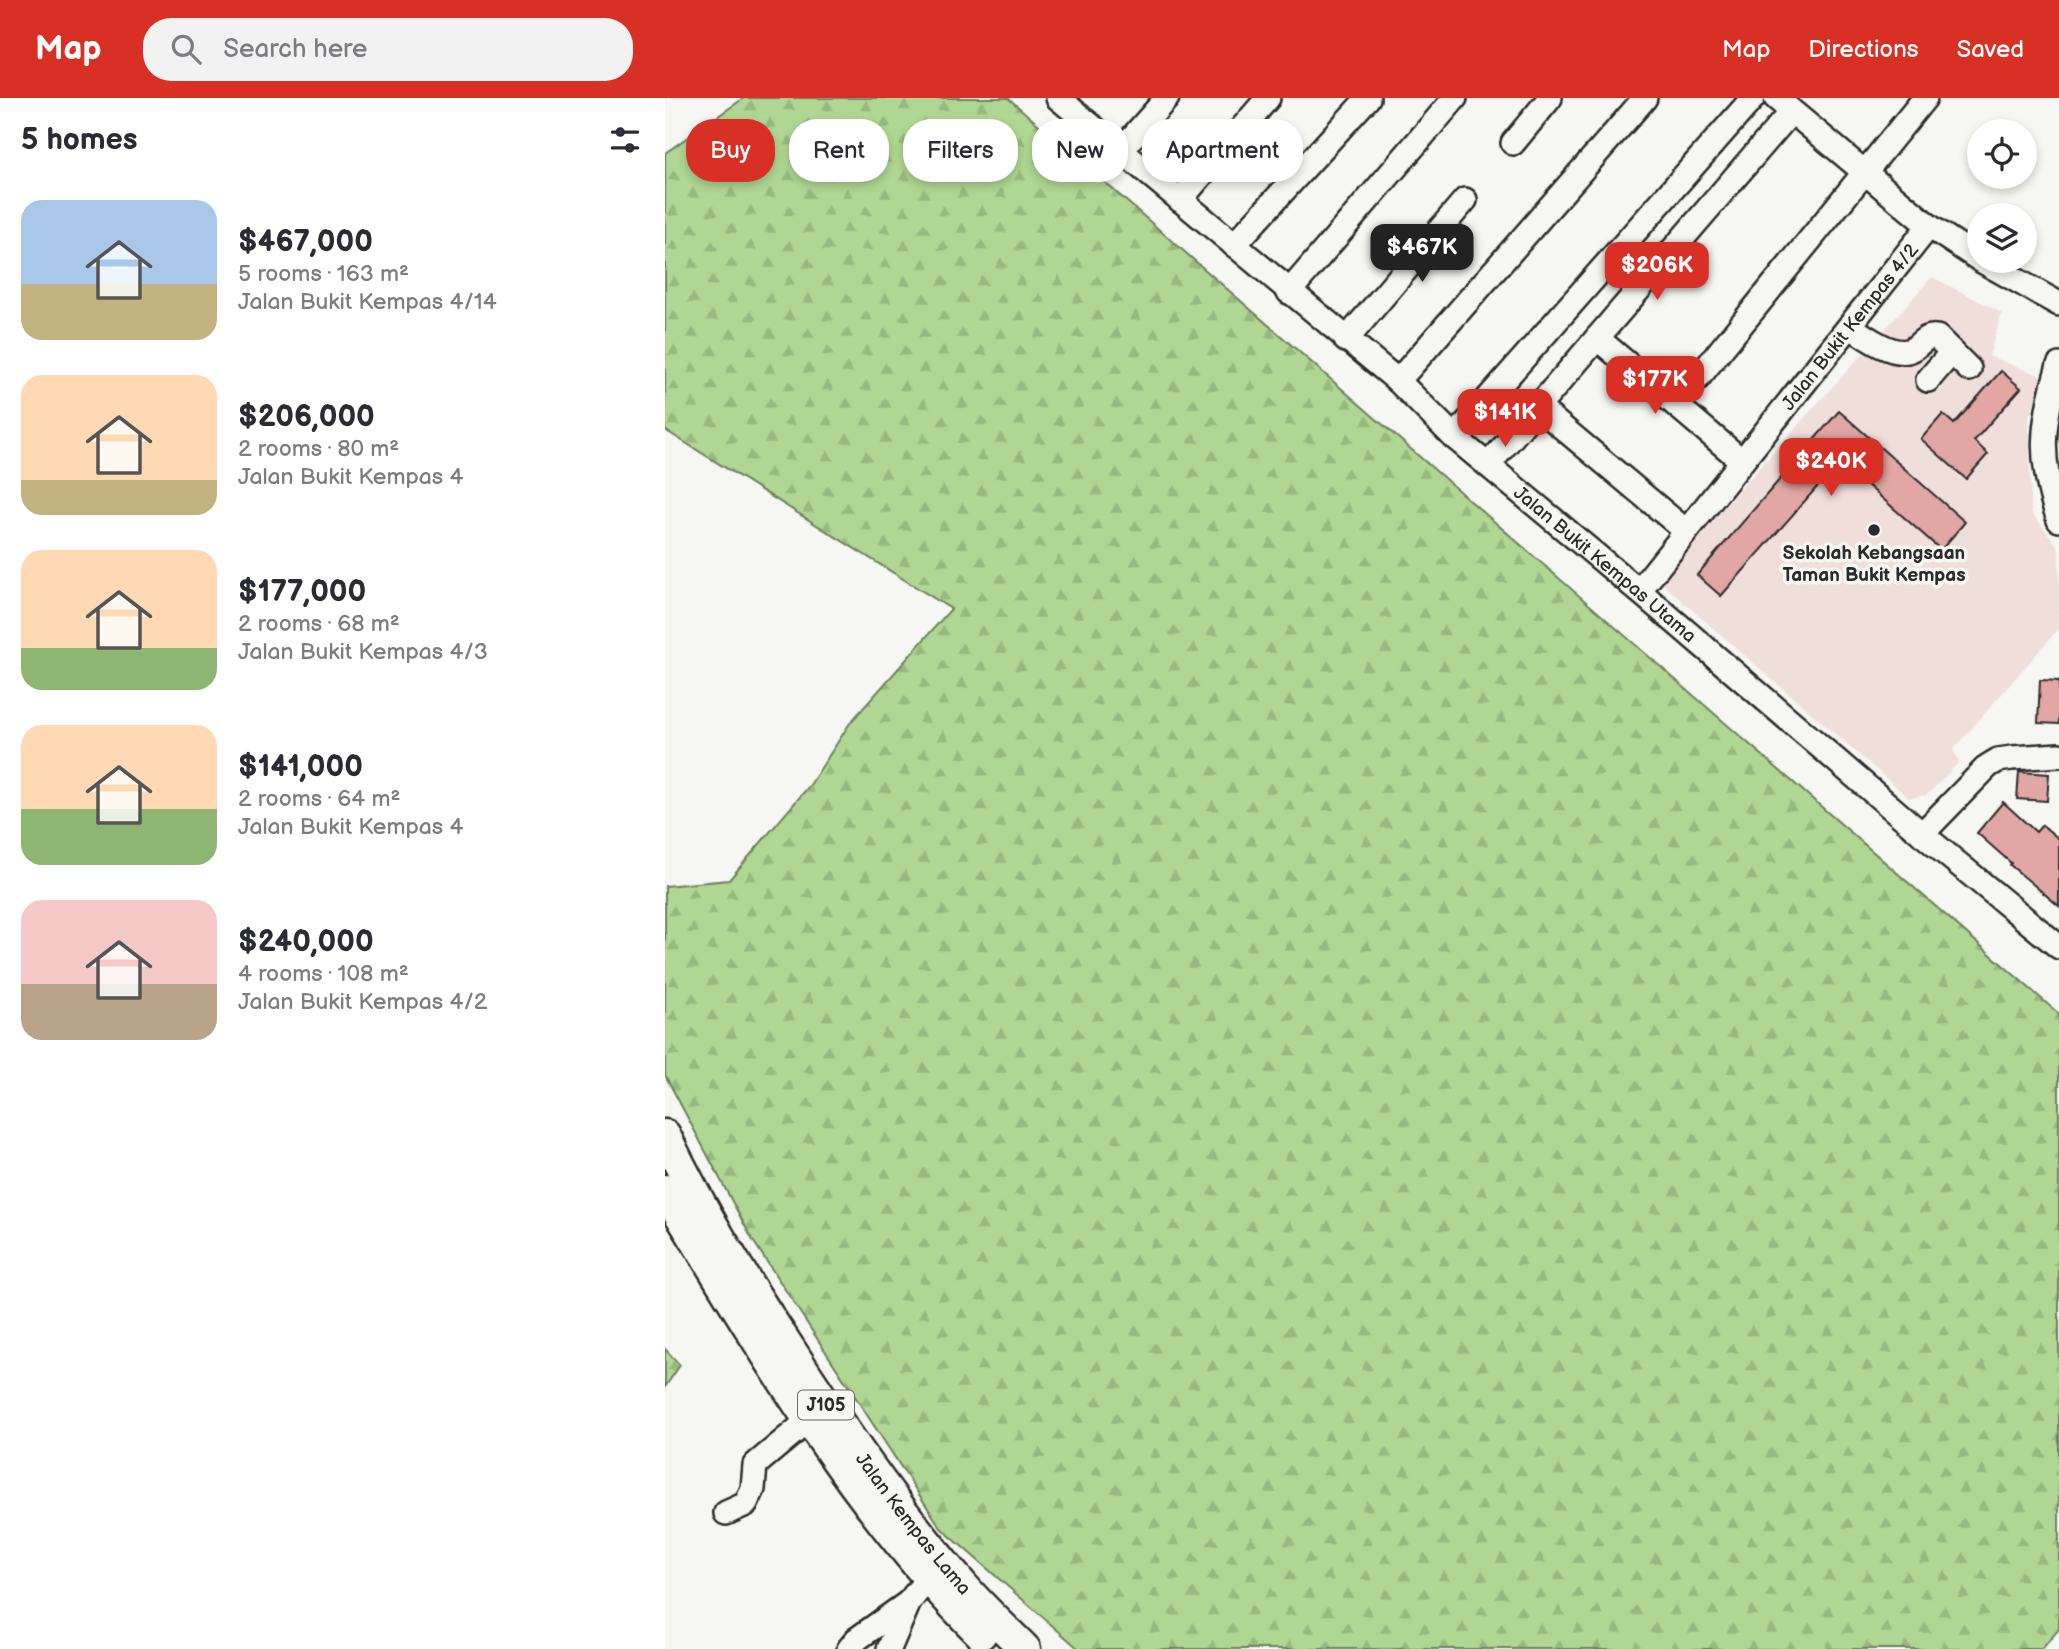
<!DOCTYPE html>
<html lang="en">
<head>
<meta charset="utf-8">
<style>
  body { margin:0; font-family:"Balsamiq Sans",sans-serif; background:#f2f2f3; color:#2b2b33; height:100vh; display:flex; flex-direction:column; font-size:26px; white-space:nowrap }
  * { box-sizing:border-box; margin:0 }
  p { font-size:23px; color:#7c7c81 }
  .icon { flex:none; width:38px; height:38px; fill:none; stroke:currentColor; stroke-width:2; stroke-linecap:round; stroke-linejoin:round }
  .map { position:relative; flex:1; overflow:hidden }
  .sheet { display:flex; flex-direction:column; background:#fff; width:665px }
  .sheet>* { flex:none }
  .hud { position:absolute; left:21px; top:21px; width:665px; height:63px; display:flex; gap:14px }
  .tools { position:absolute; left:1302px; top:21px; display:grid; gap:14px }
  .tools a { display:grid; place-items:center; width:70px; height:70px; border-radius:50%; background:#fff; box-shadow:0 4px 10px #0003; font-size:35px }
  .price { position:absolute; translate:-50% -60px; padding:0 16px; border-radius:14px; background:#d93025; color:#fff; font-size:23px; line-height:46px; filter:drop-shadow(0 2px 4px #0008) }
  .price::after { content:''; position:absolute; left:50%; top:42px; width:21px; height:16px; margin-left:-10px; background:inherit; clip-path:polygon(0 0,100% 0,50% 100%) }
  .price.active { background:#222; color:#fff }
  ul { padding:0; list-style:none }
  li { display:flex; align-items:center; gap:21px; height:175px; padding:0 21px }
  li span { display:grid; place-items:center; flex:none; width:196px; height:140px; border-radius:21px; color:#555 }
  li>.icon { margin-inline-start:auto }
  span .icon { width:84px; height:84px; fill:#fffc; stroke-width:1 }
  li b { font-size:30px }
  h2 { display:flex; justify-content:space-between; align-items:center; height:84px; padding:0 21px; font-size:30px }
  .chip { padding:0 24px; border-radius:28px; background:#fff; box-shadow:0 4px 10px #0003; font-size:24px; line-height:63px }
  .chip.active { background:#d93025; color:#fff }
  header { display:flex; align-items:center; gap:42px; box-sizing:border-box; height:98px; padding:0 35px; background:#d93025; color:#fff }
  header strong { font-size:33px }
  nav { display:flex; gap:38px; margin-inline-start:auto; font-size:24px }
  .search { width:490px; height:63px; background:#f2f2f3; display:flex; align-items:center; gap:18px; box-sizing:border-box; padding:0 24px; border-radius:28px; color:#7c7c81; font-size:26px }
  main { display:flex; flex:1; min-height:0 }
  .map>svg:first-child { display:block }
</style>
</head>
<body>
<header>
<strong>Map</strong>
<div class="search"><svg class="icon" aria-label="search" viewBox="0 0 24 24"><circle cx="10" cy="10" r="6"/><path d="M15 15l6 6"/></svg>Search here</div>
<nav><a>Map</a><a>Directions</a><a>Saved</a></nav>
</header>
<main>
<section class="sheet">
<h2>5 homes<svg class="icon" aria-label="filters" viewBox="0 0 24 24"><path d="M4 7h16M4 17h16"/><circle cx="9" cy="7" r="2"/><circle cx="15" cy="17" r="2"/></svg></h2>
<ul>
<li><span style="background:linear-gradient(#a9c7e8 60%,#c2b280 0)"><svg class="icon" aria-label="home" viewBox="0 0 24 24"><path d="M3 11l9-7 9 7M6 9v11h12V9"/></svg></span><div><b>$467,000</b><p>5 rooms · 163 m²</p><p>Jalan Bukit Kempas 4/14</p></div></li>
<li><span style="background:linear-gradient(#ffd9b3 75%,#c2b280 0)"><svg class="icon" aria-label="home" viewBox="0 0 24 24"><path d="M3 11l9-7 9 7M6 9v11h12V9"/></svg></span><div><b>$206,000</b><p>2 rooms · 80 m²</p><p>Jalan Bukit Kempas 4</p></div></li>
<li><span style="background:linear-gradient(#ffd9b3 70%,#8fb573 0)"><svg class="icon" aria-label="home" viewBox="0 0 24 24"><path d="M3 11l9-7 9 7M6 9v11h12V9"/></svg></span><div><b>$177,000</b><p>2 rooms · 68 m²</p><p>Jalan Bukit Kempas 4/3</p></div></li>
<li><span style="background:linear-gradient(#ffd9b3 60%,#8fb573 0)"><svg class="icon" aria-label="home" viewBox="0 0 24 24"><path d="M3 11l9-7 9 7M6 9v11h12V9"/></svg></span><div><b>$141,000</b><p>2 rooms · 64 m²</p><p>Jalan Bukit Kempas 4</p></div></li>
<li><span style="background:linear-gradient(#f6c9c9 60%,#b9a48a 0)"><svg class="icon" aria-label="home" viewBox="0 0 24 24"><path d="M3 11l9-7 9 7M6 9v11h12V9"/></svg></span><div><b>$240,000</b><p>4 rooms · 108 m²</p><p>Jalan Bukit Kempas 4/2</p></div></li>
</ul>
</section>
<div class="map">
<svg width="1394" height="1551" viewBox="0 0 1394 1551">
  <defs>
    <pattern id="forest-firs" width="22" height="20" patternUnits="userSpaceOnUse" patternTransform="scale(1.75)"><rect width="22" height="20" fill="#afd692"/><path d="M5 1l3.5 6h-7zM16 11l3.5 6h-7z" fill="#97b87e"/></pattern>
  </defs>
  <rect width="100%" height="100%" fill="#f6f6f2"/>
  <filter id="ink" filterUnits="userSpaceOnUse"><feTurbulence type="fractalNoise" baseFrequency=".0143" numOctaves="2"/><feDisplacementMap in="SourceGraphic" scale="14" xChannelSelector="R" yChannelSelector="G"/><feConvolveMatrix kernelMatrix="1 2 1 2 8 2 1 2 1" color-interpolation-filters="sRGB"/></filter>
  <g filter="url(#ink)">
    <path fill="#f0dedb" d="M1267,179l70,36 -13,43 55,21 -15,41 2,94 28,36v80l-106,122 6,12 -32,33 -18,3 -251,-218z"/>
    <g fill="url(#forest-firs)" stroke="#6d805e" stroke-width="2">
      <path d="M79,0h264l1051,916v615l-17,20h-963l-138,-121 -189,-289 -87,-164v-189l64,-6 81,-95 40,-62 101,-114 -286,-179v-277z"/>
      <path d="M0,1251l15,16 -15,22z"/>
    </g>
    <g fill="#e2a7a4" stroke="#2b2b2b" stroke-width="2">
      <path d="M1336,273l20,17 -47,53 14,13 -22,25 -45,-40 22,-25 11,10z"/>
      <path d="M1174,313l126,111 -24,28 -101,-89 -119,135 -24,-21z"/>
      <path d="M1375,582l19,1v43l-21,-1z"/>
      <path d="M1354,674l30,2 -2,27 -30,-2z"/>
      <path d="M1338,704l33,30 6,-7 17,14v67l-49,-41 1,-2 -34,-30z"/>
    </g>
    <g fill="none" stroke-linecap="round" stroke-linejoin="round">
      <g stroke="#2b2b2b" stroke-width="28">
        <g id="minor">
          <path id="s1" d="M393,0l340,283 56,56 185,154 283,243 137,113"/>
          <path d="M1111,0l153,128 50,33"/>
          <path d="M848,45l37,-45"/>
          <path d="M456,52l46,-52"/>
          <path d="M515,102l88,-102"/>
          <path d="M569,147l134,-147"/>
          <path d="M1317,163l77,43"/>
          <path d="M624,194l166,-194"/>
          <path d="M1185,228c14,10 45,33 63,23 9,-6 12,-14 24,-12l32,32"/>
          <path d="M932,240l144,122"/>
          <path d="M681,242l119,-140"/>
          <path d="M1394,267c-18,61 -21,94 0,155"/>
          <path d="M1263,282l24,-28"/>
          <path d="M733,283l247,-283"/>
          <path d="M1011,307l249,-307"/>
          <path d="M873,309l148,124"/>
          <path d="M789,339l299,-339"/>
          <path d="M824,366l302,-352"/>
          <path id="s2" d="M974,493l290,-365"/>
          <path d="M1257,736l66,-68 10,-6 14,-2 47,-3"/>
          <path d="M61,1415l20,-9 7,-15 2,-24 55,-46"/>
          <path d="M184,1551l8,-10 52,-37"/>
          <path d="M224,1551l20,-47 19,-24"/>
        </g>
      </g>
      <g stroke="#2b2b2b" stroke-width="35">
        <g id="major">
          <path id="s3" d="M0,1037c34,72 77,141 121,208 54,84 113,170 179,245 19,22 40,41 60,61"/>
          <path d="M0,1092c95,155 187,315 316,444"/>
        </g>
      </g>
      <use href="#minor" stroke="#f6f6f2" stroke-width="23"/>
      <use href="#major" stroke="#f6f6f2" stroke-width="30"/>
    </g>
  </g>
  <circle fill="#2b2b2b" stroke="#f6f6f2" stroke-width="2.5" cx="1209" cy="432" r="7"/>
  <g text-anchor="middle" stroke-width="7" stroke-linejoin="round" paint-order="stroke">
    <rect fill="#f6f6f2" stroke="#686867" stroke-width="2" x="133" y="1292.5" width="56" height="29" rx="5"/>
    <g font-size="18" font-weight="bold" fill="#2b2b2b">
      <text x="161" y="1313">J105</text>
    </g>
    <g font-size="19" fill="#2b2b2b" stroke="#f6f6f2">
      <text dy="7" stroke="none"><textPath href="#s2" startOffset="338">Jalan Bukit Kempas 4/2</textPath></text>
      <text dy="7" stroke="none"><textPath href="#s1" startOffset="719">Jalan Bukit Kempas Utama</textPath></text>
      <text dy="7" stroke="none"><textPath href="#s3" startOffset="462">Jalan Kempas Lama</textPath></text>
    </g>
    <g font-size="19" font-weight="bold" fill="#2b2b2b" stroke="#f6f6f2">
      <text x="1209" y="461">Sekolah Kebangsaan<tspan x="1209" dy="22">Taman Bukit Kempas</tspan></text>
    </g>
  </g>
</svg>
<div class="tools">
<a><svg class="icon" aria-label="locate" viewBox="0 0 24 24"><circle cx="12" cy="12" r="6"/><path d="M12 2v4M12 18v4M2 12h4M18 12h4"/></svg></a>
<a><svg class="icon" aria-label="layers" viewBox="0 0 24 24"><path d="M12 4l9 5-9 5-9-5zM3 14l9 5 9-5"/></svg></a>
</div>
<b class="price active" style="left:757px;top:186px">$467K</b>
<b class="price" style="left:992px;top:204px">$206K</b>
<b class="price" style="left:990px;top:318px">$177K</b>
<b class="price" style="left:840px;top:351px">$141K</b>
<b class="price" style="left:1166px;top:400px">$240K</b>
<div class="hud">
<a class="chip active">Buy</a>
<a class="chip">Rent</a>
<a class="chip">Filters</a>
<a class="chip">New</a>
<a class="chip">Apartment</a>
</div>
</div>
</main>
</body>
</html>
